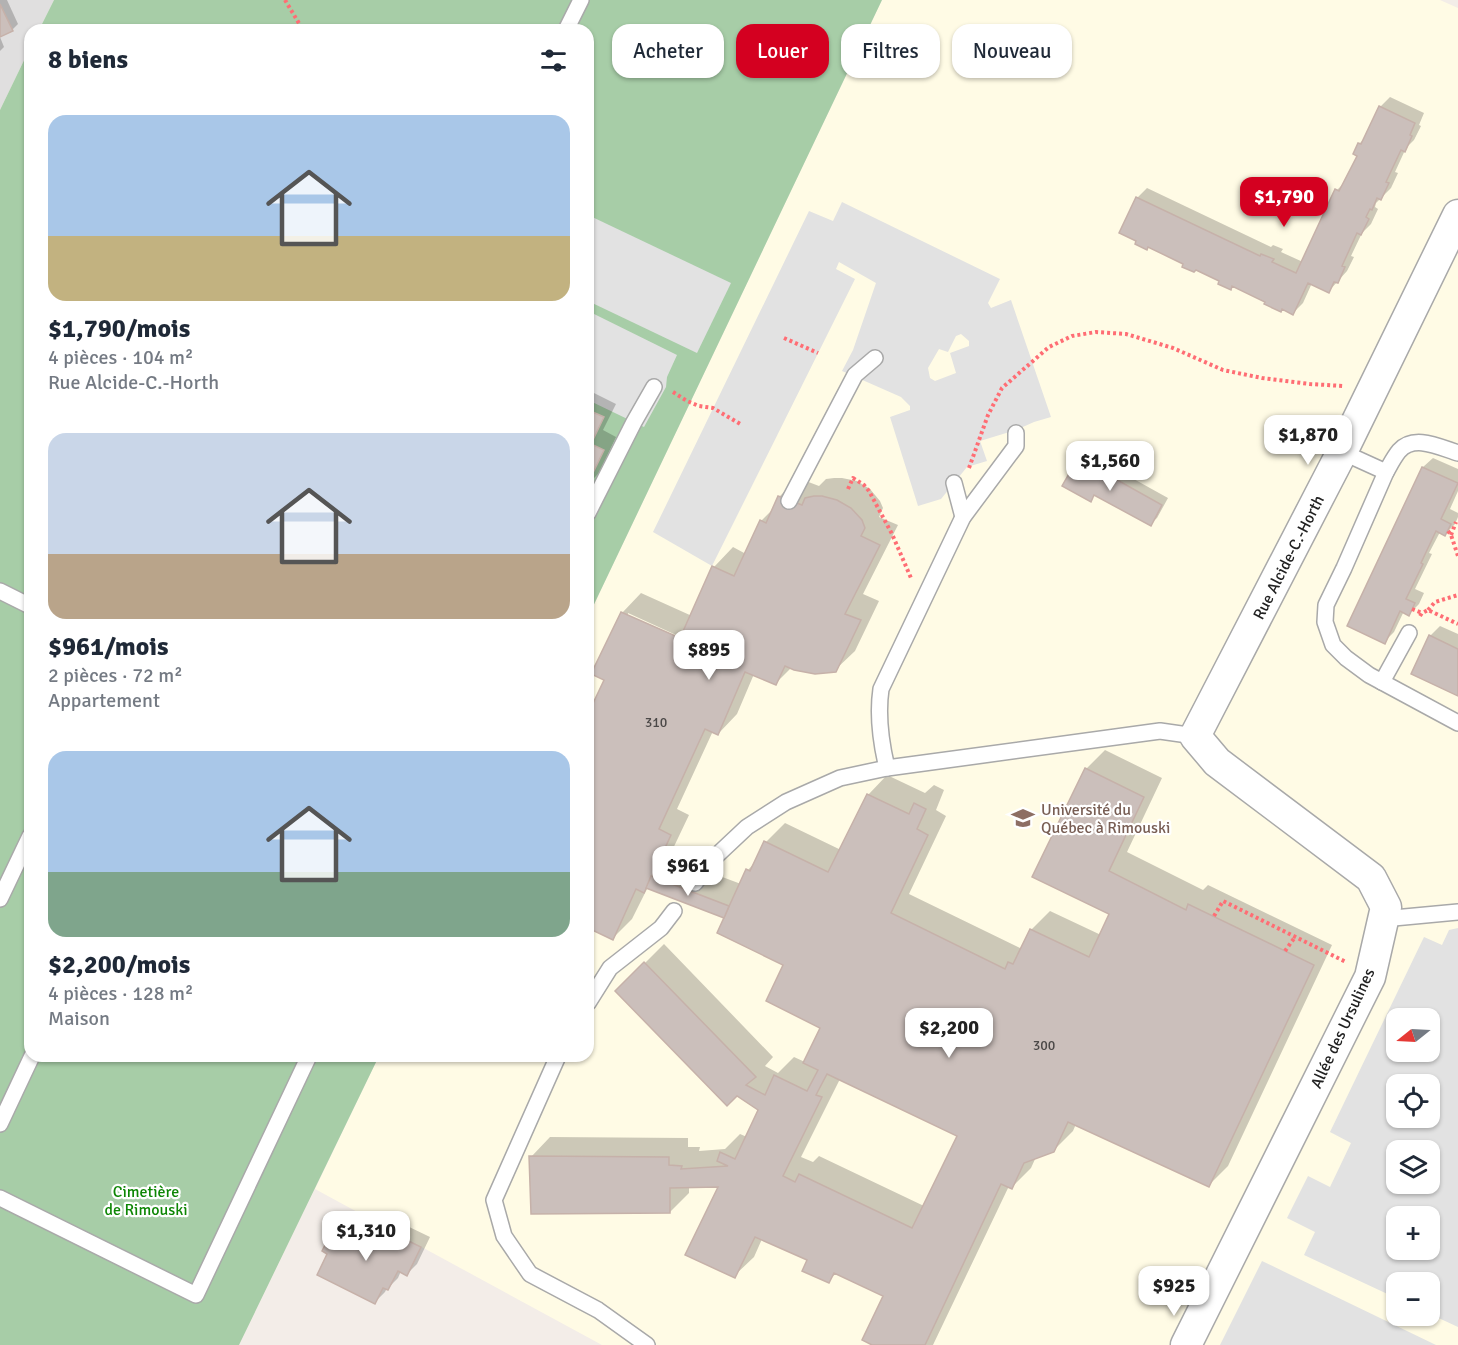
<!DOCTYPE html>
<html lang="fr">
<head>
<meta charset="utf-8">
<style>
  body { margin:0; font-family:Signika,sans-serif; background:#f2f2f3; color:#1f2937; height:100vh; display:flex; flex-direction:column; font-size:22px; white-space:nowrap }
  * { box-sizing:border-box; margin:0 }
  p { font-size:20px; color:#747a83 }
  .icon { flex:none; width:33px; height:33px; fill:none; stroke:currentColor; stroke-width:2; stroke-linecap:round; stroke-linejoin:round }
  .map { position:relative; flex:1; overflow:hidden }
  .sheet { position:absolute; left:24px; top:24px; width:570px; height:1038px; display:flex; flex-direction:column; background:#fff; border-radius:18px; box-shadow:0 2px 4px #0004 }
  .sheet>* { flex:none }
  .guide { position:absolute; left:612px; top:24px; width:570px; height:54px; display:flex; gap:12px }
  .needle { width:39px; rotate:252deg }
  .controls { position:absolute; left:1386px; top:1008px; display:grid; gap:12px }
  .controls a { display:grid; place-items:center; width:54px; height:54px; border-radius:12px; background:#fff; box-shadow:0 2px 4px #0004; font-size:30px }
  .price { position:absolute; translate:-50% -51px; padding:0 14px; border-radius:12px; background:#fff; color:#222; font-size:20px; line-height:39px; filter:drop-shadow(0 2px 3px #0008) }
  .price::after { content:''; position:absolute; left:50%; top:36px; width:18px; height:14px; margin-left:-9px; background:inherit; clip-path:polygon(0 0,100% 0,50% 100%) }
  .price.on { background:#d40020; color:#fff }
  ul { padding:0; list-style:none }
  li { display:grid; align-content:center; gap:12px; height:318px; padding:0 24px }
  li span { display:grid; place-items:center; height:186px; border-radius:18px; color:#555 }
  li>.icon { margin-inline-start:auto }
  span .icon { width:108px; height:108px; fill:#fffc; stroke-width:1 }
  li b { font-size:26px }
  h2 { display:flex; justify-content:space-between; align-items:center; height:72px; padding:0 24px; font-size:26px }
  .pill { padding:0 21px; border-radius:18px; background:#fff; box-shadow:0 2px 4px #0004; font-size:21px; line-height:54px }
  .pill.on { background:#d40020; color:#fff }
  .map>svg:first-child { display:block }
</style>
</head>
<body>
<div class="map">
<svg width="1458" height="1345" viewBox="0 0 1458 1345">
  <rect width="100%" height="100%" fill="#f3ede8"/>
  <path fill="#e0dfdf" d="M0,0h54l-15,30h-9v18l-30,62z"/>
  <path fill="#fffbe5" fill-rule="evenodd" d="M882,0h558l18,8v1337h-856l-287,-156 64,-133h209v-439zM1396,1018h34v34h-34zM1396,1084h34v34h-34zM1396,1150h34v34h-34zM1396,1216h34v34h-34zM1396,1282h34v34h-34z"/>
  <g fill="#a7cda7">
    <path d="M54,0h828l-294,617v-587h-549z"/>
    <path d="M30,48v1008h349l-140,289h-239v-1235z"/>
  </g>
  <g fill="#e2e2e2" fill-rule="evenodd">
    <path d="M842,202l158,77 -12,24 3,5 20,-8 40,117 -17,5 -18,8 -36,11 7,20 -20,6 -26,32 -23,7 -28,-89 20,-7v-4l-9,-9 -59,-26 11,-21 23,-67 -37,-21 -3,7 19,10 -143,287 -59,-34 156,-321 24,10zM961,334l8,7v5l-19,7 6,20 -21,8 -5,-3 -2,-10 11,-19 9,3 8,-16z"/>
    <path d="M588,215l143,68 -34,70 -109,-52z"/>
    <path d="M588,311l89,44 -10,22 -1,10 -22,40 -56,-27z"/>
    <path d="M1458,928v399l-28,-13v-32h-34v16l-92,-43 11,-23 -28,-14 21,-42 22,11 21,-44 -21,-11 94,-195 18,8 7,-15zM1430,1018v34h-34v-34zM1430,1084v34h-34v-34zM1430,1150v34h-34v-34zM1430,1216v34h-34v-34z"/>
    <path d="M1262,1261l174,84h-216z"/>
  </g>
  <g fill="#0003" fill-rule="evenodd">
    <path d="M0,0h7l11,24 -6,6 -12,6z"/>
    <path d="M0,37l4,10 -4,4z"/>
    <path d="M1390,97l34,16 -5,12 2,1 -7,14 -8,8 -11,24 3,1 -7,15 -15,15 -1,4 3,2 -7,15 -9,9 -11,23 3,1 -7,14 -18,20 -17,-8 -9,20 -10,10 -60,-28 -3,3 -9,-8 -35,-16 -49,-66 10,-10 124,59 2,-2 10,4 -2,3 22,10 34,-72 9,-9 13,-26v-11l7,-7 14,-30z"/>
    <path d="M588,390l28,14 -13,26 13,7 -17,36 -11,11z"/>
    <path d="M1085,452l83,46 -11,20 -7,6 -54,-30 -6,6 -11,-41z"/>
    <path d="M1433,458l25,11v22l-8,18 8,4v4l-3,7 -10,10 -5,-2 -11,21 3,1 -17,35 9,4 -5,11 -10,10 -5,-3 -10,21 -10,10 39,-175z"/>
    <path d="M798,478l21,8 7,-7 8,-1h8l15,3 13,8 10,12 3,7 -4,9 19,8 -35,69 16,7 -24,50 -20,19 -43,-3 -17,17 -21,-10 -17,40 -19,20 -5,-3 -36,78 12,6 -20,42 72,27 7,-14 8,-9 10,-19 19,-19 56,27 27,-55 19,-20 38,18 9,-8 10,5 -8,20 10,6 -37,78 113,55 9,-19 19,-19 51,24 10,-22 -25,-144 19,-19 57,28 -35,74 76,38 5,-5 124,60 -104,221 -19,19 -133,-61 -3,7 -20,20 -17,6 -5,11 -19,19 -3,-1 -76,159h-57l10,-50 -49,-23 -8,9 -20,-21 -47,-21 -8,18 -20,19 -14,-91 -31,1v7l-19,19 -139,-55 19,-20 138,1v9h12l-1,4 26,-2 15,-15 7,3 13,-28 -143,-118 47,-47 109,113 -8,9 13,7 16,-16 11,5 17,-35 -37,-63 -59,-47 -78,-30 -16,32 -19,19 -25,-12v-208l18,-39 16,-66 19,-20 51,23 22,-49 19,-20 13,7 15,-33 13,-13 5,-11zM628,613l59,27 -1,3 -58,-26zM840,1079l119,56 -35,71 -105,-50 -6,6 -12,-5z"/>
    <path d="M1440,626l18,8v60l-28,-58z"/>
    <path d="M353,1216l37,19 11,-12 29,14 -13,27 -10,10 -6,-3 -3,7 -10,10h-1l-2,4 -10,10 -46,-49 4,-21 10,-10 2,1z"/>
  </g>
  <g fill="#cbbfbb" stroke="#c6b1a9" stroke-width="1.5" fill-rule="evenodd">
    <path d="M0,4l13,27 -13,6z"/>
    <path d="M1379,106l36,17 -5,12 2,1 -7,16 -4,-2 -15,32 3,1 -8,17 -4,-2 -5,12 -2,-1 -4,8 3,2 -8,16 -4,-2 -15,33 3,1 -7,16 -4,-1 -5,11 -21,-10 -15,32 -11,-6 -1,3 -17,-8 1,-2 -33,-16 -1,4 -13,-6 1,-3 -23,-11 -2,2 -12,-5 1,-3 -35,-17 -1,3 -12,-6 1,-3 -17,-8 17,-36 124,59 1,-2 13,5 -2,3 24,11 39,-84 4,2 18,-35 -4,-2 5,-11 3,1z"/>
    <path d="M588,410l16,7 -13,27 13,6 -16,33z"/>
    <path d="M1078,458l84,47 -11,21 -57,-31 -3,7 -29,-16z"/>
    <path d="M1422,467l36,16 -17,36 10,5 -6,12 -9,-5 -15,32 2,1 -17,35 9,4 -6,13 -9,-5 -15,33 -38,-18z"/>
    <path d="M778,496l24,9 3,-7 9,-2h8l15,4 14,8 11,12 3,8 -4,8 19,9 -35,69 16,6 -25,52 -21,2 -21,-4 -9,-4 -9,19 -31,-13 -27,63 -13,-6 -46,100 12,6 -27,58 -8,-4 -23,51 -25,-12v-214l16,-34 -13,-6 30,-62 59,26 32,-72 22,10 26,-56 6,3z"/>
    <path d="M1429,635l29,14v47l-47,-22z"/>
    <path d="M1085,768l59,29 -35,74 77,39 2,-6 126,61 -105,222 -141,-65 -14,30 -30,11 -12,26 -11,-5 -76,161h-53l-10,-5 21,-44 -49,-23 -5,10 -27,-12 5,-11 -52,-23 -20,41 -50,-23 33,-68 -48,1v25l-139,1 -2,-58 140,1v8l13,1 -1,3 47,-3 -11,-5 3,-9 15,7 23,-49 -21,-14 -10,10 -112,-115 29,-29 112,115 -10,8 19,10 9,-20 33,16 11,-21 -15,-7 17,-35 -54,-27 17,-36 -66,-32 29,-64 4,2 14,-30 64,31 39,-78 42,20 5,-11 12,6 -9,20 11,6 -37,78 114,56 3,-7 5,2 17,-35 59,28 20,-43 -77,-37zM827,1074l130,62 -45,92 -113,-54 -4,8 -12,-6 39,-79 -6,-2z"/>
    <path d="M651,876l78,30 -5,12 -78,-30z"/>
    <path d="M341,1225l42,21 7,-14 31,15 -14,29 -9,-5 -10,19 -5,-2 -8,16 -58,-29 10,-21 -5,-3 10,-20 5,3z"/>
  </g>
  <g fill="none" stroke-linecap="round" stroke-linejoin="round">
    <g stroke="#a9a9a9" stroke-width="18">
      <g id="lane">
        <path d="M566,30l15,-30"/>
        <path d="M1342,452l44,20c4,-7 8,-15 13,-21 15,-17 40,-4 59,2"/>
        <path d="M1386,472l-42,96 -18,37 -1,17 8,23 13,13 23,17 89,48"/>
        <path d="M954,483l9,34"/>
        <path d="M789,501l66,-126 20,-17"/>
        <path d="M588,513l46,-91 20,-35"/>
        <path d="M0,591l30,15"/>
        <path d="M1382,682l27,-49"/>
        <path d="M887,768c-6,-25 -10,-52 -6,-79l82,-172 53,-71v-13"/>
        <path d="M695,883l19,-25 33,-31 39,-25 54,-24 47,-10 273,-37 35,5"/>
        <path d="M0,899l30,-63"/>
        <path d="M1383,919l75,-7"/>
        <path d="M588,1003l22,-35 51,-40 13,-17"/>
        <path d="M558,1056l-64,144 10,36 26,38 68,36 49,35"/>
        <path d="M0,1124l32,-68"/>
        <path d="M0,1198l196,97 113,-239"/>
      </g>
    </g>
    <g stroke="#a9a9a9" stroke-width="33">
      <path id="street" d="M1186,1345l184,-368 16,-70 -15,-29 -154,-116 -22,-26 147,-284 116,-237"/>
    </g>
    <g stroke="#ff6d74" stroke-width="4" stroke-dasharray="3 3" stroke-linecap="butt">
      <path d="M285,0l18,30"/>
      <path d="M784,338l34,15"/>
      <path d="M673,392l14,9 12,5 14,2 29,17"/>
      <path d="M969,468l19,-53 14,-27 47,-41 23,-11 24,-4 30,2 47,14 50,22 39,8 48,6 33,2"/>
      <path d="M848,489l5,-11 11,7 5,6 23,43 19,44"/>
      <path d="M1448,531l3,4 7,21"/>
      <path d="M1451,535l5,-13"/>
      <path d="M1412,609l10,4"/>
      <path d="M1428,610l7,-8 23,-7"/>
      <path d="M1420,616l2,-3 6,-3 30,14"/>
      <path d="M1214,916l9,-15 123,61"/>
      <path d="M1285,951l10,-14"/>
    </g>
    <use href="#lane" stroke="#fff" stroke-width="15"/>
    <use href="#street" stroke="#fff" stroke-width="30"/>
  </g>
  <defs>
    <g id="university-bare" transform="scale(1.8)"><path d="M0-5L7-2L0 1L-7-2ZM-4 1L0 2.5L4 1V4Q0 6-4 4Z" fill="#8d6e63" stroke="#fff" stroke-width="2.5" paint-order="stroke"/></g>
  </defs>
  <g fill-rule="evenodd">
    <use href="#university-bare" x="1023" y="818"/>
  </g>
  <g text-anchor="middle" stroke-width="4.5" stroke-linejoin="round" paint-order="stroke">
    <g font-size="14" fill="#4c4948">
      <text x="656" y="727">310</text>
      <text x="1044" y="1050">300</text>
    </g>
    <g font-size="16" fill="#222" stroke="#fff">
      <text transform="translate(1288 557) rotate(-63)" y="6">Rue Alcide-C.-Horth</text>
      <text transform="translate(1342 1028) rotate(-65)" y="6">Allée des Ursulines</text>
    </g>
    <g font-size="16" fill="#785e54" stroke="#fff" text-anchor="start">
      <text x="1041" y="815">Université du<tspan x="1041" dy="18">Québec à Rimouski</tspan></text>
    </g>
    <g font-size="16" fill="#0d8604" stroke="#fff">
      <text x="146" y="1197">Cimetière<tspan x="146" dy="18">de Rimouski</tspan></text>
    </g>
  </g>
</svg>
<div class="controls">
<a><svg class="needle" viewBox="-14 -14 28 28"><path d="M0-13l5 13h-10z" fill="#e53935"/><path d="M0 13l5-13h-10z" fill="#747a83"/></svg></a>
<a><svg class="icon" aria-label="locate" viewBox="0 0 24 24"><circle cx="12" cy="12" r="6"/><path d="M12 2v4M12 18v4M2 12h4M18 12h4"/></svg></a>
<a><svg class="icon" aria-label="layers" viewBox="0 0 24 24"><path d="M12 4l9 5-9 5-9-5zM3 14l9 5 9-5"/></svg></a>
<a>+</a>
<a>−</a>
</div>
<b class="price on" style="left:1284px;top:228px">$1,790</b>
<b class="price" style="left:1308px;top:466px">$1,870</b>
<b class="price" style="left:1110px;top:492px">$1,560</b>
<b class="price" style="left:709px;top:681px">$895</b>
<b class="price" style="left:688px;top:897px">$961</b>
<b class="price" style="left:949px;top:1059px">$2,200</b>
<b class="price" style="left:366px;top:1262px">$1,310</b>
<b class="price" style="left:1174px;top:1317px">$925</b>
<div class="guide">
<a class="pill">Acheter</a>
<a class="pill on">Louer</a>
<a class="pill">Filtres</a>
<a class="pill">Nouveau</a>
</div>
<section class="sheet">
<h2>8 biens<svg class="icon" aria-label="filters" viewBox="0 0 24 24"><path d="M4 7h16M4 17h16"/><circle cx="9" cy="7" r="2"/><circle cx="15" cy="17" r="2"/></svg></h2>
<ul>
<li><span style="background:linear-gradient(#a9c7e8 65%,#c2b280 0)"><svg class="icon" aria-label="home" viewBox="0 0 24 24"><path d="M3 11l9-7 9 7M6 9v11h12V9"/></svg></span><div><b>$1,790/mois</b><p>4 pièces · 104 m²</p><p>Rue Alcide-C.-Horth</p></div></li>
<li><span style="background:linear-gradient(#c9d6e8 65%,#b9a48a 0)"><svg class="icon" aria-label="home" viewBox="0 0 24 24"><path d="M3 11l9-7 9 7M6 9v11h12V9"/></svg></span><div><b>$961/mois</b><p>2 pièces · 72 m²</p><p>Appartement</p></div></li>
<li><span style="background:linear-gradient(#a9c7e8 65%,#7fa58c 0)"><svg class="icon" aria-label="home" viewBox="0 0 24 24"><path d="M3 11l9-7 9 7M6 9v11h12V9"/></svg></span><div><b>$2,200/mois</b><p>4 pièces · 128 m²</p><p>Maison</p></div></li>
</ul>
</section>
</div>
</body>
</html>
